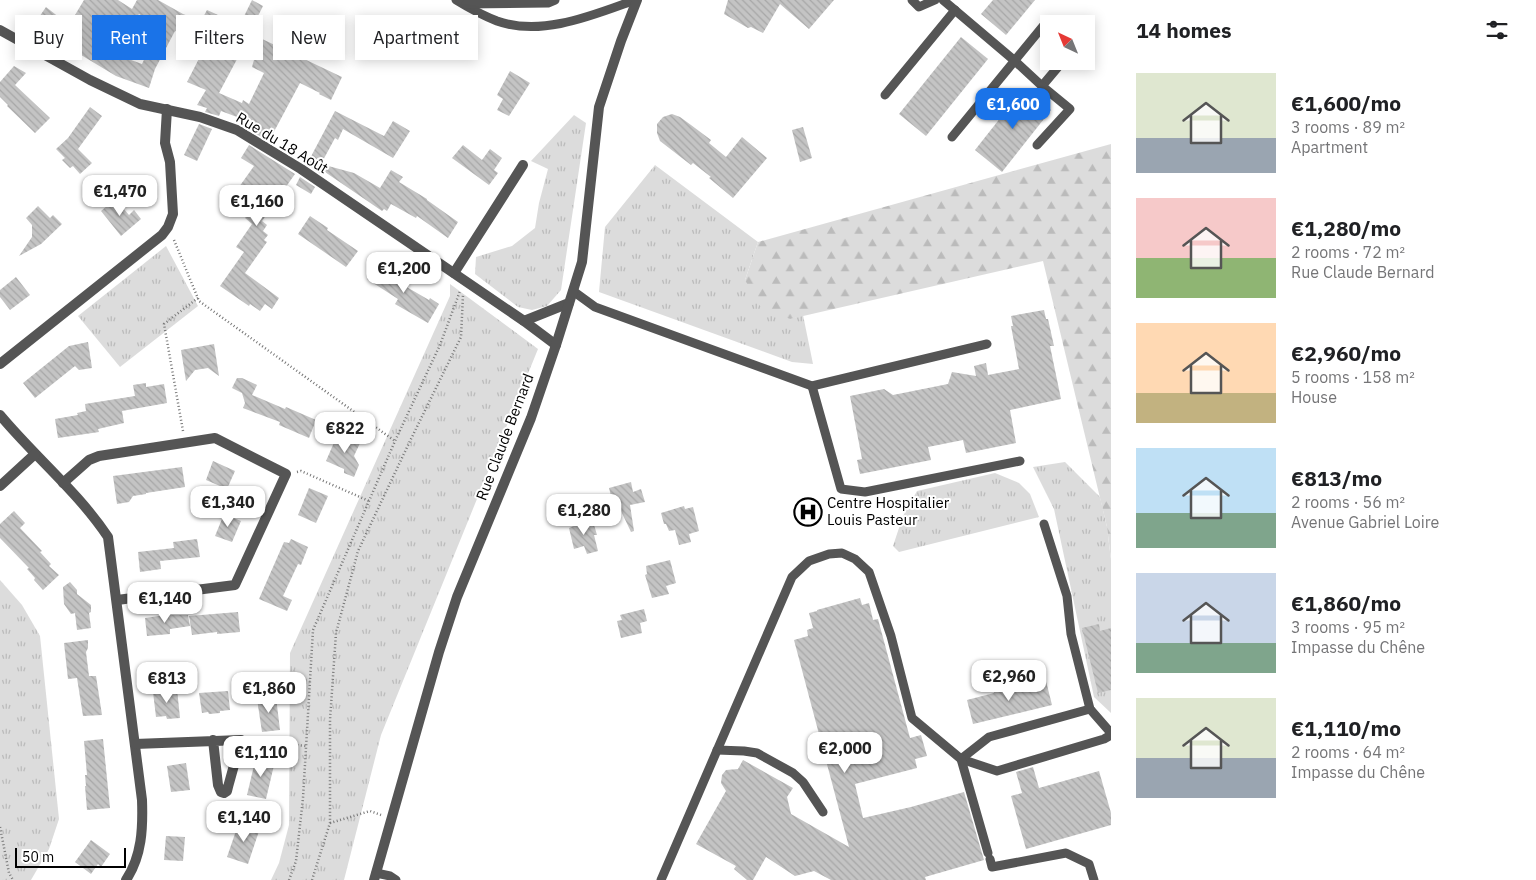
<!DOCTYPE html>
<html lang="en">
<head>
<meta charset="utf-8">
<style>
  body { margin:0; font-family:"IBM Plex Sans",sans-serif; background:#f2f2f2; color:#202124; height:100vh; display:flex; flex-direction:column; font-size:19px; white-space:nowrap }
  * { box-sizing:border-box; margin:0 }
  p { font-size:16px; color:#757577 }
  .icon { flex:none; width:28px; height:28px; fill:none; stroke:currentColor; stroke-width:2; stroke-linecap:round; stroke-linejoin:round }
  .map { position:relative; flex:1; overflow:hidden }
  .side { display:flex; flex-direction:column; background:#fff; width:425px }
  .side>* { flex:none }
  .guide { position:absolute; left:15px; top:15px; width:475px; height:45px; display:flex; gap:10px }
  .needle { width:32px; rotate:317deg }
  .fabs { position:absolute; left:1040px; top:15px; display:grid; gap:10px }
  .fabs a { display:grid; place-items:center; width:55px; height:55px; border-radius:0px; background:#fff; box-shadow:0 2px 12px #0003; font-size:25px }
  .scale { position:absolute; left:15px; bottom:12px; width:111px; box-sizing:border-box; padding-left:5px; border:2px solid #000; border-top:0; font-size:14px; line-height:18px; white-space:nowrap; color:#000; -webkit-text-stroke:4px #fff; paint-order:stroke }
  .price { position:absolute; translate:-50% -42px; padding:0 11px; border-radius:10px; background:#fff; color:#222; font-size:16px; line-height:32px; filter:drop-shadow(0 1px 2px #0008) }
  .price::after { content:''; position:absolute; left:50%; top:30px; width:15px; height:11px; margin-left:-8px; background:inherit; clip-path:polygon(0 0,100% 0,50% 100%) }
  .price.active { background:#1a73e8; color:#fff }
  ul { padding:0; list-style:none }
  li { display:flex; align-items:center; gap:15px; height:125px; padding:0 25px }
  li span { display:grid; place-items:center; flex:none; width:140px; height:100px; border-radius:0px; color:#555 }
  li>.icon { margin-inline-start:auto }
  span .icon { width:60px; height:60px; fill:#fffc; stroke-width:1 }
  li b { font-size:21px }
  h2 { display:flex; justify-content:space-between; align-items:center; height:60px; padding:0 25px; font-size:21px }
  .pill { padding:0 18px; border-radius:0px; background:#fff; box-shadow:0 2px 12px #0003; font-size:18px; line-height:45px }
  .pill.active { background:#1a73e8; color:#fff }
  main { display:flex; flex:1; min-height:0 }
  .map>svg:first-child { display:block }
</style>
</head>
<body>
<main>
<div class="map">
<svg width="1111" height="880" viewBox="0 0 1111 880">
  <defs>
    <pattern id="grass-tufts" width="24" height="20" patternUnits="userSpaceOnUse" patternTransform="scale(1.25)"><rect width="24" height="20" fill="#dcdcdc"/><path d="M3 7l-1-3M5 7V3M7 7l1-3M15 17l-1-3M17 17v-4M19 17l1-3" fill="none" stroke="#bbb"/></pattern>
    <pattern id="forest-firs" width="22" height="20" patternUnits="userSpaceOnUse" patternTransform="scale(1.25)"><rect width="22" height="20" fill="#dcdcdc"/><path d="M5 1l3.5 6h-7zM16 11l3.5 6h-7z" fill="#bbb"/></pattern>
    <pattern id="building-back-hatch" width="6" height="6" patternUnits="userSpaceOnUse" patternTransform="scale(1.25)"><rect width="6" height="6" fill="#c4c4c4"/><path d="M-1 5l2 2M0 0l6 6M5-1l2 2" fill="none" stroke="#a7a7a7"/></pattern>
  </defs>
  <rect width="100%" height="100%" fill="#fff"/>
  <g fill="url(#grass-tufts)">
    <path d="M574,115l12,8 -25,167 -14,16 -15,4 -14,-3 -43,-33 1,-17 36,-11 23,-18 4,-25 9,-34 -17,-8z"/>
    <path d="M655,165l103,77 -13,38 45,39 13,-4 10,49 -21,-2 -193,-70 6,-65z"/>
    <path d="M166,246l32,60 -78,61 -42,-51z"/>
    <path d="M450,284l88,65 -157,386 -37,145h-73l8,-17 10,-38 1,-172 160,-357z"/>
    <path d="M1065,462l35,35 7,30 4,33v153l-17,-16 -40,-188 -21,-42z"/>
    <path d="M995,473l24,10 11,11 9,23 -140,35 -6,-6 10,-30 14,-25z"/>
    <path d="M0,580l22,25 18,31 19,183 -10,30 -18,31h-31z"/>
  </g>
  <path fill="url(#forest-firs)" d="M1111,144v416l-4,-33 -64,-266 -253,58 -30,-13 -15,-26 13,-38z"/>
  <g fill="url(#building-back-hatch)" fill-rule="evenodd">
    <path d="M84,0h34l14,9 5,-9h21l25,14 18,7 6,-11 11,5 -12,27 -26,-14 -2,4 -3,-1 -20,38 -6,19 -33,-12 -83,-50 13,-19 23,18zM139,14l22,14 -10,17 -9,19 -30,-11z"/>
    <path d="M252,0l11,6 -12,24 1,1 -33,62 23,10 1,-3 6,4 15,-31 -12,-6 8,-29 82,39 -11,23 -12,-6 1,-1 -20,-10 -31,58 -13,-7 3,-4 -22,-13 -16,-6 -2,5 -14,-4 2,-4 -10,-3 9,-15 -19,-8 22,-43 19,10z"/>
    <path d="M728,0h106l-25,29 -29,-25 -17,29 -12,-6 -3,1 -24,-14z"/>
    <path d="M993,0h42l-29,35 -25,-21z"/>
    <path d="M961,37l27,22 -62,77 -27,-22z"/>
    <path d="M14,66l12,7 -11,12 35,33 -15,15 -28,-27 1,-1 -8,-8v-15z"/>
    <path d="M510,71l20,12 -21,33 -12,-6 6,-11 -6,-4z"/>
    <path d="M1024,88l27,22 -49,62 -27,-22z"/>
    <path d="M90,107l12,9 -24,33 14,14 -12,11 -7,-8 -3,2 -8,-8 3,-2 -9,-9 12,-11z"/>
    <path d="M335,111l49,25 9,-15 17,10 -17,27 -50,-29 -5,11 -3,-2 -14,26 33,9 26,15 11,-18 12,7 -4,5 28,17v1l31,22 -10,16 -31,-22 -1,2 -25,-14 -4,7 -3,-2 -2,2 -57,-39 -3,3 -15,-11z"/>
    <path d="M672,114l8,3 11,8 20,15 -2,3 17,14 16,-20 25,21 -34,40 -24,-20 2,-1 -18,-14 -2,2 -31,-24 -3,-8v-9l6,-7z"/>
    <path d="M199,124l13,5 -15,32 -13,-6z"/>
    <path d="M803,127l9,31 -12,4 -8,-32z"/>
    <path d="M249,145l46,29 -33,47 5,4 -4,6 5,4 -4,5 3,2 -22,31 34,25 -7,11 -7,-5 -5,7 -10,-7 -1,2 -29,-20 24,-34 -8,-5 16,-23 -7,-6 12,-17 -18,-14 15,-21 -13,-8z"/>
    <path d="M463,145l19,15 8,-11 12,9 -8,12 4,3 -9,12 -37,-27z"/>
    <path d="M300,177l15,10 -4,7 -15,-9z"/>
    <path d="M115,199l14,16 5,-5 7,9 -20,17 -20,-25z"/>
    <path d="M38,206l12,12 3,-3 9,9 -21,20 -22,12 13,-19v-12l-6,-7z"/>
    <path d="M310,216l18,12 -1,2 31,21 -12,16 -48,-33z"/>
    <path d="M376,264l24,15 -2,3 31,18 1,-2 9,6 -11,19 -33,-19 3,-5 -31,-20z"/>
    <path d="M16,277l14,18 -20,15 -10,-13v-7z"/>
    <path d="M1044,310l2,9h2l6,27h-4l11,53 -51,11 6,33 -50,10 -3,-13 -35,7 3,13 -71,14 -3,-14 5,-1 -12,-63 34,-7 9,6 55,-11 4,-12 24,4 -2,-10 12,-3 2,12 31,-6 -8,-43h2l-2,-10z"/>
    <path d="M88,342l4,26 -13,2 -4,-4 -40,32 -12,-15 46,-37z"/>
    <path d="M214,344l5,32 -11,-8 -13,2 -9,11 -5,-31z"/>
    <path d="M237,378h5l15,7 -5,10 33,14 1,-2 30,13 -7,18 -30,-13 1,-3 -37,-14 2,-5 -3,-10 -10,-5z"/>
    <path d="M146,383v4l18,-3 3,19 -45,8 2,12 -26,6 1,3 -41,6 -3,-19 23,-4 -1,-2 9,-2 -1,-7 50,-8 -2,-11z"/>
    <path d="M339,431l22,10 -7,15 5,9 -5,12 -10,-4v-4l-18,-8z"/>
    <path d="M213,461l22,10 -8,18 -21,-9z"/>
    <path d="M182,467l3,20 -39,6v1l-13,2 -4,6 -12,2 -4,-28z"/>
    <path d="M631,482l2,10 8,-3 4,13 -15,3 4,26 -3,1 -10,-21 -8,1 -4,-15 2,-1 -2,-8z"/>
    <path d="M309,488l19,8 -12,27 -18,-8z"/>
    <path d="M684,506l1,3 8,-2 6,24 -10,3 2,8 -12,3 -4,-15 -6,1 -3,-7h-2l-3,-11z"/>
    <path d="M14,511l11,12 -5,5 22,23 -2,1 11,12 -2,2 10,9 -16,15 -9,-10 1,-2 -8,-9 2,-1 -29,-30v-14z"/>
    <path d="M224,514l17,7 -9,21 -17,-6z"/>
    <path d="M592,518l5,17h-3l4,16 -11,3 -3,-8 -10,3 -5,-21 7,-3v-2z"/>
    <path d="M197,539l3,18 -40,4 1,8 -21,3 -2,-20 36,-4 -1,-6z"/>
    <path d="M291,539l17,8 -7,18 -3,-1 -15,32 9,4 -5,11 -28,-12 25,-57 5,1z"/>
    <path d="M670,560l6,23 -10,3 3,8 -17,4 -7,-23 2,-1 -1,-8z"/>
    <path d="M70,582l7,8v4l14,11v7l-2,1 2,15 -14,2 -2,-17 -4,1 -7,-10 -1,-17z"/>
    <path d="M860,598l2,7 7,-2 4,17 5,-1 32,119 11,-3 6,21 -12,3 2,9 -62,16 8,34 48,-11 53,-15 20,68 -59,17 1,3h-95l-17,-9 -19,5 -29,-19 -13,23h-6l-13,-11 2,-3 -40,-22 30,-53 -5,-8 1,-8 4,-5 12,-1 5,-9 50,28 -6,9 4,17 58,33 -55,-207 14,-4 -1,-6 6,-2 -4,-15 8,-2v-1z"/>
    <path d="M644,609l3,12 -7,2 2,10 -21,5 -4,-17 5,-1 -2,-5z"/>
    <path d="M238,612l2,20 -23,2v-2l-25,3 -3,-19z"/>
    <path d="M166,615h22l2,11 -20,3v5l-23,2 -2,-18z"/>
    <path d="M1099,624l1,7 11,-3v62l-13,3 -16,-65z"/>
    <path d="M88,640v8l-2,4 3,24h7l6,39 -19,1 -6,-38 -9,1 -4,-36z"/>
    <path d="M1046,681l6,24 -79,19 -6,-24 27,-7 -1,-6 18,-5 2,7z"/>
    <path d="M177,689l3,29 -13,1 -1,-3 -10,1 -3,-25z"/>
    <path d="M228,691l2,19 -10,1v2l-11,1 -1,-2 -6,1 -3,-20z"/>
    <path d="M276,697l4,33 -18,2 -5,-33z"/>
    <path d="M103,739l7,69 -23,2 -2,-24h1l-1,-11h2l-3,-34z"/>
    <path d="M256,757l19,4 -9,38 -19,-4z"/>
    <path d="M186,763l4,27 -19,2 -4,-26z"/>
    <path d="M1033,767l6,21 60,-17 12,42v12l-85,24 -15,-53 11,-3 -6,-21z"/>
    <path d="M239,822l21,6 -12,36 -21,-7z"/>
    <path d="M166,836l19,1 -2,24 -19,-1z"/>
    <path d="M91,840l19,14 -9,13 -3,-3 -7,10 -16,-12z"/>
  </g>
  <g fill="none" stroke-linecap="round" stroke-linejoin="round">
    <g stroke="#777" stroke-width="2.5" stroke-dasharray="1 2.5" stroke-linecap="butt">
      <path d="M174,240l25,61 196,140"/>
      <path d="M183,431l-19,-107 34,-26"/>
      <path d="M297,472l4,-1 68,30"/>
      <path d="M252,741l54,5"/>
      <path d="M330,823l40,-12 11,4"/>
      <path d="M0,827l9,46 4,7"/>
      <path d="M289,880l7,-19 7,-63 10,-168 82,-189 45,-96 20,-54"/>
      <path d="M312,880l18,-57v-103l6,-87 22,-82 52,-110 51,-104 2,-42"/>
    </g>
    <g stroke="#555" stroke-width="9">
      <path d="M456,0c13,8 28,16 41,21 45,16 96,-6 138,-21"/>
      <path d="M912,0l7,7 16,-7"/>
      <path d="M943,0l72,61 27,25 21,-25"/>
      <path d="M466,4l82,-1 7,-3"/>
      <path d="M885,95l70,-85"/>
      <path d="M952,137l96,-117"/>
      <path d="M1037,145l33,-36 -28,-23"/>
      <path d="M573,291l22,16 217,79 175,-42"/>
      <path d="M812,386l29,103 24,3 155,-31"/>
      <path d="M1044,524l23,72 4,38 19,75 21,24"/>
      <path d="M717,750l27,1 13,2 36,20 10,9 20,30"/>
      <path d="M961,759l36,12 107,-32 7,-4"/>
      <path d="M961,759l28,-22 101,-28"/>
      <path d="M990,859l2,8 74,-14 23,11 5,16"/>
      <path d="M376,873l14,3 6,4"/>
      <path d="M661,880l131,-303 17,-16 20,-7 13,-1 13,6 14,13 22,64 21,82 49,41 27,94"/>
    </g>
    <g stroke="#555" stroke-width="10">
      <path d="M454,273l69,-108"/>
      <path d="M0,364l162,-129 6,-8 5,-13 -3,-52 -5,-19 2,-34"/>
      <path d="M0,415c35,42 78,77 108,122l34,263c1,28 0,56 -16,80"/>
      <path d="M63,483l26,-23 10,-4 116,-18 71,36 -51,111 -118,15"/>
      <path d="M0,486l35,-32"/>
      <path d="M135,744l106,-4 -13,47 -1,4 -3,2 -3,-1 -3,-7 -5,-45"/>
    </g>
    <g stroke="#555" stroke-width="10">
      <path d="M0,30l90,50 50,24 60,13 37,13 64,39 223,152 32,24"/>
      <path d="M524,321l45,-18"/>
      <path d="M374,880l65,-228 18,-55 74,-179 25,-73 26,-83 17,-155 22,-66 16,-41"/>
    </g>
  </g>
  <defs>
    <g id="hospital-ring" transform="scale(1.4375)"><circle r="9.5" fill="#fff" stroke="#000" stroke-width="1.5"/><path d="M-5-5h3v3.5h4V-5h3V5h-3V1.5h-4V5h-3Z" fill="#000"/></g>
  </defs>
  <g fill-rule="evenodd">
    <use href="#hospital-ring" x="808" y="512"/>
  </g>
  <g text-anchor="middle" stroke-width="4" stroke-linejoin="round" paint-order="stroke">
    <g font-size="15" fill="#000" stroke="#fff">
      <text transform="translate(282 143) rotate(31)" y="5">Rue du 18 Août</text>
      <text transform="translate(505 437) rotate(-69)" y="5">Rue Claude Bernard</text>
    </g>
    <g font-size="15" fill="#000" stroke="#fff" text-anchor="start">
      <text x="827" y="508">Centre Hospitalier<tspan x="827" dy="17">Louis Pasteur</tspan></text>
    </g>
  </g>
</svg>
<div class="fabs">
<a><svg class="needle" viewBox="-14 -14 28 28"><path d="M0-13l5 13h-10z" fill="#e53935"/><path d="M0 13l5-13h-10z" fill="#757577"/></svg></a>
</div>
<div class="scale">50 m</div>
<b class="price active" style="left:1013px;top:130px">€1,600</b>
<b class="price" style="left:120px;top:217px">€1,470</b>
<b class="price" style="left:257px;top:227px">€1,160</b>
<b class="price" style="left:404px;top:294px">€1,200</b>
<b class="price" style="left:345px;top:454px">€822</b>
<b class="price" style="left:228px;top:528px">€1,340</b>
<b class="price" style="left:584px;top:536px">€1,280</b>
<b class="price" style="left:165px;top:624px">€1,140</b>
<b class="price" style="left:1009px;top:702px">€2,960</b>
<b class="price" style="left:167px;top:704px">€813</b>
<b class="price" style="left:269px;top:714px">€1,860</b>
<b class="price" style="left:845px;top:774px">€2,000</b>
<b class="price" style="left:261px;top:778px">€1,110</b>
<b class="price" style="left:244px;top:843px">€1,140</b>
<div class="guide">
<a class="pill">Buy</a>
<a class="pill active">Rent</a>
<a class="pill">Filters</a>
<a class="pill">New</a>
<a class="pill">Apartment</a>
</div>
</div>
<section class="side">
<h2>14 homes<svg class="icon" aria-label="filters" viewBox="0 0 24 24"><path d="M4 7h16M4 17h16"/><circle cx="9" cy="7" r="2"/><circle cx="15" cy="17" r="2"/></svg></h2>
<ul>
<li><span style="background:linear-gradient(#dfe7d0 65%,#9aa5b1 0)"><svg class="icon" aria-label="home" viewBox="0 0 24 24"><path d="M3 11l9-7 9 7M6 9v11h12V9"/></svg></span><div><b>€1,600/mo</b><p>3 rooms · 89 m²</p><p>Apartment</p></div></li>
<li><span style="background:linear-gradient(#f6c9c9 60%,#8fb573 0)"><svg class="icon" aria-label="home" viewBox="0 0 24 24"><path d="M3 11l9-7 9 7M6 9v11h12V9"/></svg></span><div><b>€1,280/mo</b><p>2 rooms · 72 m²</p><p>Rue Claude Bernard</p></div></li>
<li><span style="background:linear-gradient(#ffd9b3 70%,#c2b280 0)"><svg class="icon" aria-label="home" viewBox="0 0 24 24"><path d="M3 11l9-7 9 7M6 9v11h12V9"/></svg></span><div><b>€2,960/mo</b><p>5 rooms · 158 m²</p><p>House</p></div></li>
<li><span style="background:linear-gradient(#bfe0f5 65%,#7fa58c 0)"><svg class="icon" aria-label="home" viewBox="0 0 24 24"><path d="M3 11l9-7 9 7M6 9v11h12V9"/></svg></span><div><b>€813/mo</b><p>2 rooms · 56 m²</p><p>Avenue Gabriel Loire</p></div></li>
<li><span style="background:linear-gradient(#c9d6e8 70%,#7fa58c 0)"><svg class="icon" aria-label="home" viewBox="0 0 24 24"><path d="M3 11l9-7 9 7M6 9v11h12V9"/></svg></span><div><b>€1,860/mo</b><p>3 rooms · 95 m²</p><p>Impasse du Chêne</p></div></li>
<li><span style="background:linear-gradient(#dfe7d0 60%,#9aa5b1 0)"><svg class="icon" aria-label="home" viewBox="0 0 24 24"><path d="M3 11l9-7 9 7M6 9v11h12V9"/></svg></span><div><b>€1,110/mo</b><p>2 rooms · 64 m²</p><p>Impasse du Chêne</p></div></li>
</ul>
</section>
</main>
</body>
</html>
